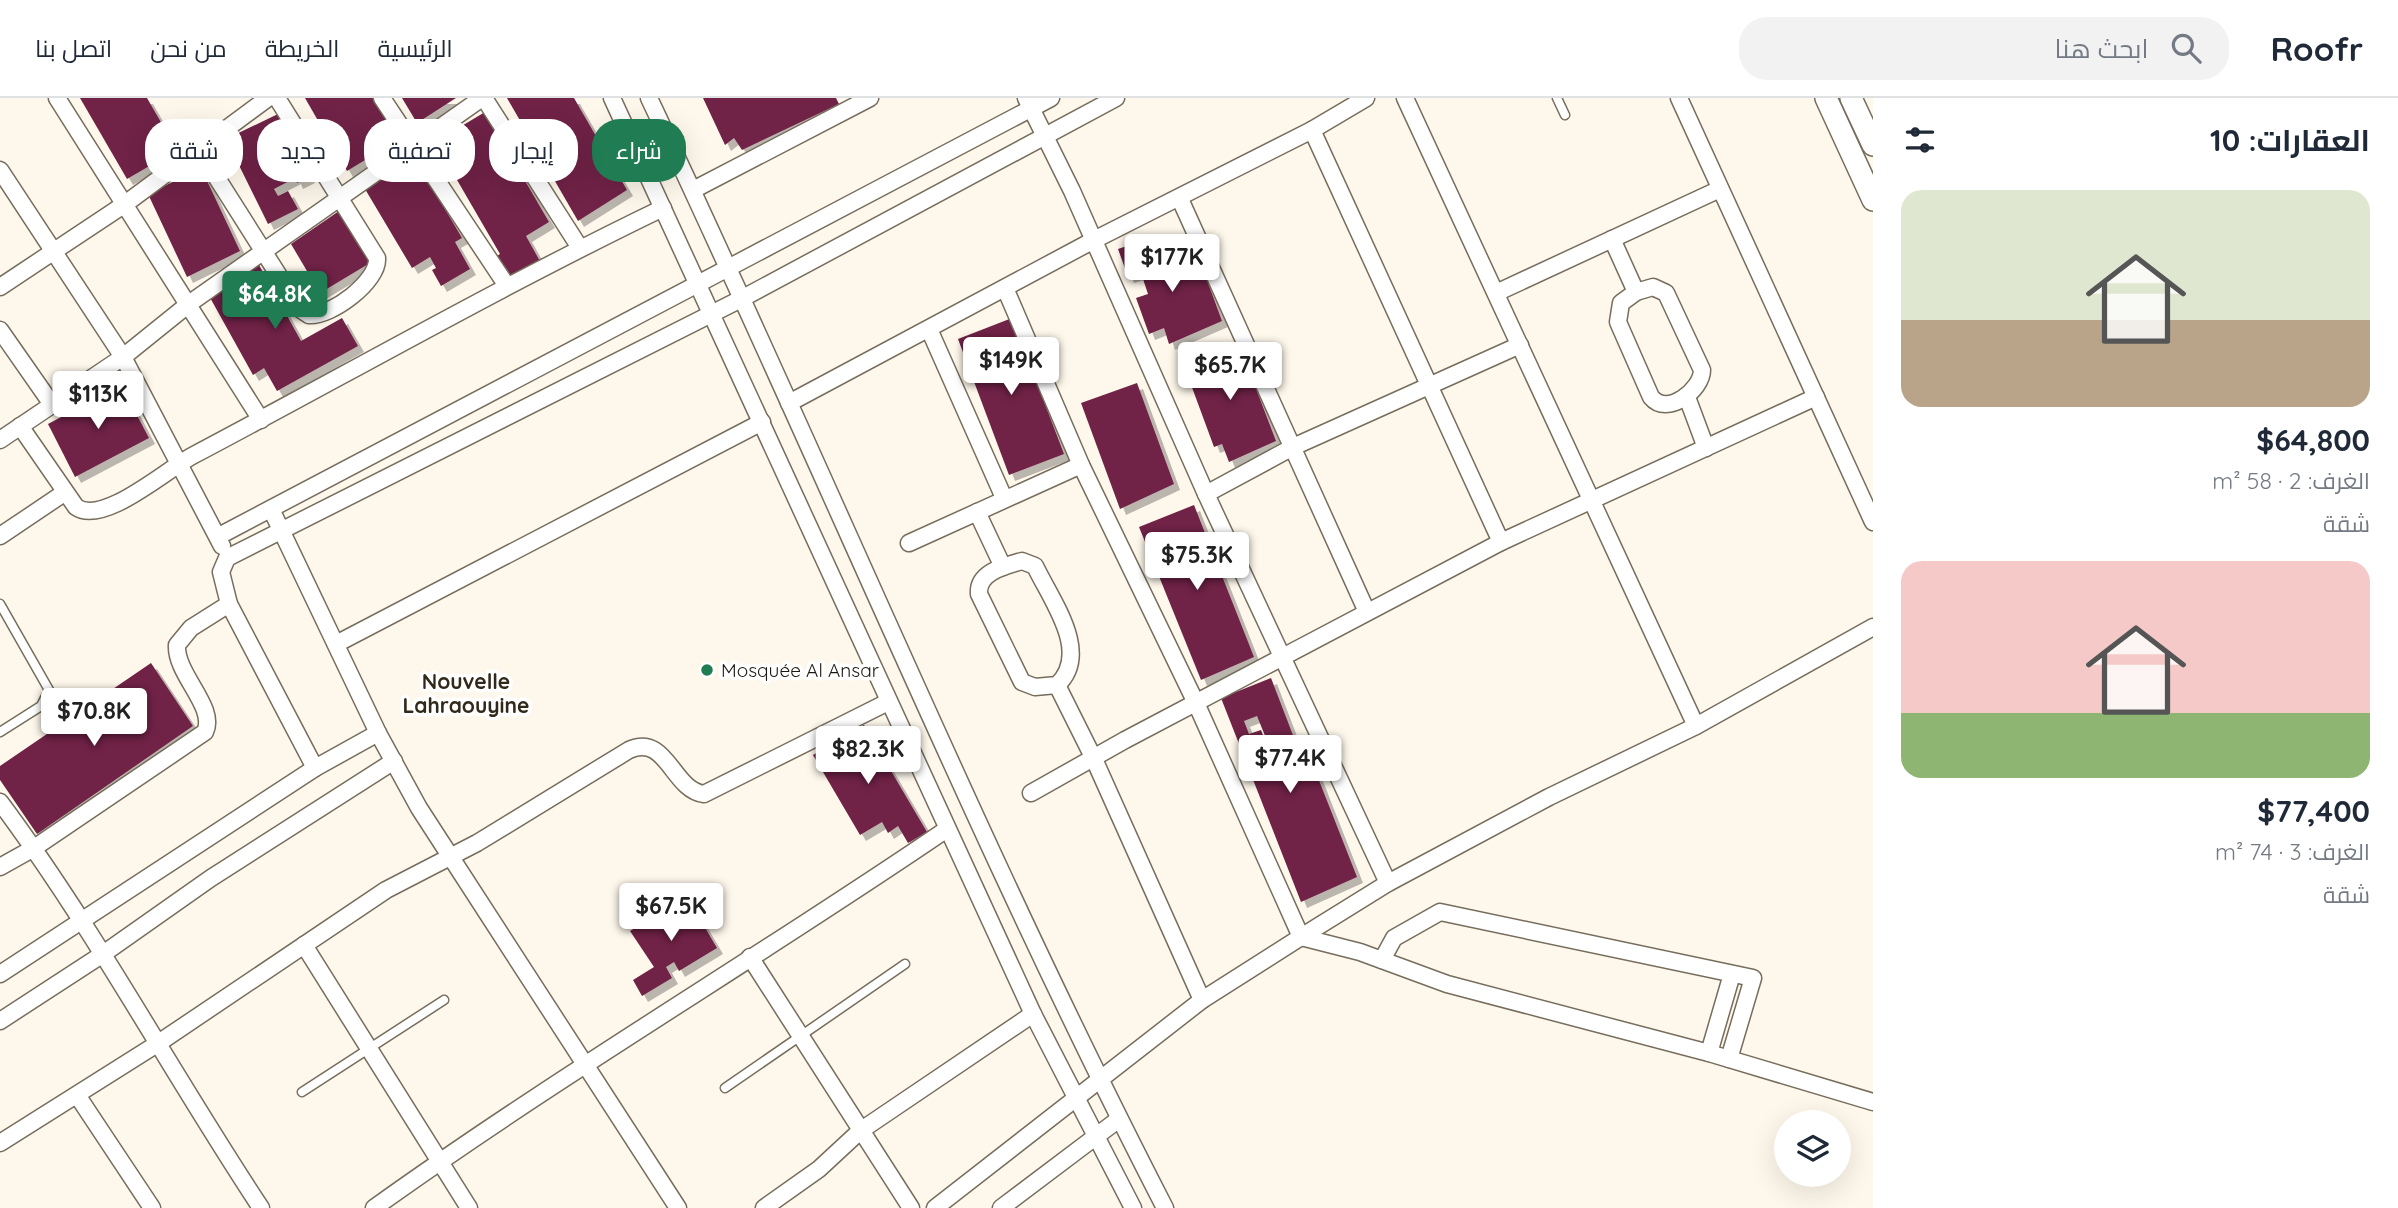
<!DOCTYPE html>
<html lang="ar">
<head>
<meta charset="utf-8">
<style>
  body { margin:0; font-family:Quicksand,Cairo,sans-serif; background:#f2f2f3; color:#1f2937; direction:rtl; height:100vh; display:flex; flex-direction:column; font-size:26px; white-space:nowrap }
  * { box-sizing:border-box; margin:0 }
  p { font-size:23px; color:#747a83 }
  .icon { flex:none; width:38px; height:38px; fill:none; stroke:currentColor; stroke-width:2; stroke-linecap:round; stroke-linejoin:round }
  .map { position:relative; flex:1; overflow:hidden; direction:ltr }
  .details { display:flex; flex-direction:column; background:#fff; width:525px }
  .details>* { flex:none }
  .top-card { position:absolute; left:21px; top:21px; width:665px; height:63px; direction:rtl; display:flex; gap:14px }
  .fabs { position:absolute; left:1774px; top:1012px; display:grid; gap:14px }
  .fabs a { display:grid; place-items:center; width:77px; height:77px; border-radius:50%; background:#fff; box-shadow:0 7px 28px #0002; font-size:35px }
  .price { position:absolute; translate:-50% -60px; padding:0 16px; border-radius:7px; background:#fff; color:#222; font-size:23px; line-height:46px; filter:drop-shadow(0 2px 4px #0008) }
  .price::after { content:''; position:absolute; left:50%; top:42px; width:21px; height:16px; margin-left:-10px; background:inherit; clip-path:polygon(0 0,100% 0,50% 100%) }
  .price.current { background:#207c52; color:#fff }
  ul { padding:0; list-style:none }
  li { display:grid; align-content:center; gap:14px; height:371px; padding:0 28px }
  li span { display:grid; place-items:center; height:217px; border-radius:21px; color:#555 }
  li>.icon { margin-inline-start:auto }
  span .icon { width:126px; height:126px; fill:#fffc; stroke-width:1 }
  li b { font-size:30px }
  h2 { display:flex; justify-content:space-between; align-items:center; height:84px; padding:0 28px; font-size:30px }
  .pill { padding:0 24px; border-radius:28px; background:#fff; box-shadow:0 7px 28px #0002; font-size:24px; line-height:63px }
  .pill.current { background:#207c52; color:#fff }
  header { display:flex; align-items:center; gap:42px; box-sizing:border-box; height:98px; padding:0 35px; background:#fff; border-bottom:2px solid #e0e1e3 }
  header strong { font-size:33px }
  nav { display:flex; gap:38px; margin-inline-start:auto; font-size:24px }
  .search { width:490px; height:63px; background:#f2f2f3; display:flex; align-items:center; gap:18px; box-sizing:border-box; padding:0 24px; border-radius:28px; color:#747a83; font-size:26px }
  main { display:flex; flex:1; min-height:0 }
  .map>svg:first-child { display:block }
</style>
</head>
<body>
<header>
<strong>Roofr</strong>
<div class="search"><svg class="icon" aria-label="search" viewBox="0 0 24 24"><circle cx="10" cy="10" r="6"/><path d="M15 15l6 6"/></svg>ابحث هنا</div>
<nav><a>الرئيسية</a><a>الخريطة</a><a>من نحن</a><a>اتصل بنا</a></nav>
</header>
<main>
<section class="details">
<h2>العقارات: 10<svg class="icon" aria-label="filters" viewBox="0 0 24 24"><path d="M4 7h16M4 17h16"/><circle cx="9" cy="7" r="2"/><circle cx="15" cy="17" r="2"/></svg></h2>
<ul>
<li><span style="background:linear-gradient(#dfe7d0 60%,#b9a48a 0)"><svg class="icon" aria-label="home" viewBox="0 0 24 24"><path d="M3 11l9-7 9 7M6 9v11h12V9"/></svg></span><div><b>$64,800</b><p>الغرف: 2 · 58 m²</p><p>شقة</p></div></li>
<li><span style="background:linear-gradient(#f6c9c9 70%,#8fb573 0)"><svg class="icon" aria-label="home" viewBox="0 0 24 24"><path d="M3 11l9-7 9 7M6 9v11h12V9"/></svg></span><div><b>$77,400</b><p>الغرف: 3 · 74 m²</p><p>شقة</p></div></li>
</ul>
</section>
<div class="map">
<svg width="1873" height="1110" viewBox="0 0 1873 1110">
  <defs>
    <filter id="shadow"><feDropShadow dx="6" dy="6" stdDeviation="0" flood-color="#0004"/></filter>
  </defs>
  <rect width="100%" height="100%" fill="#fef8ec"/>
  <g fill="#6f2246" filter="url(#shadow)">
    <path d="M80,0h67l30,52 -50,29z"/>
    <path d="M305,0h69l24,42 -51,31z"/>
    <path d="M402,0h54l-39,25z"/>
    <path d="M507,0h67l53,92 -49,31z"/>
    <path d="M703,0h133l3,6 -97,46 -8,-12 -9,7z"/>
    <path d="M485,14l64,110 -23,14 15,27 -30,18 -14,-25 3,-2 -65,-112z"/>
    <path d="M278,16l31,63 -12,6 -2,-5 -21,11 4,7 10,-5 10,18 -30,15 -42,-85z"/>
    <path d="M416,62l46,78 -7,4 15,27 -29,17 -9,-16 4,-2 -6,-11 -18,11 -47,-79z"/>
    <path d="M201,70l39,83 -53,26 -39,-83z"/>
    <path d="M339,113l31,52 -50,30 -29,-49z"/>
    <path d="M1147,141l13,37 29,-11 -3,-8 11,-4 25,68 -53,23 -5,-16 -15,6 -13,-36 12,-4 -7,-21 -13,4 -10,-28z"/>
    <path d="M259,167l42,76 41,-23 16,28 -81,45 -13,-23 -11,7 -45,-81z"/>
    <path d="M1012,220l52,136 -55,21 -51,-136z"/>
    <path d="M1238,244l38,99 -47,21 -7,-18 -8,3 -31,-84z"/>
    <path d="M1137,285l37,101 -54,25 -39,-106z"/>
    <path d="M121,287l28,53 -74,39 -27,-53z"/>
    <path d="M1194,407l60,152 -53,23 -62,-153z"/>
    <path d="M151,565l42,63 -156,108 -37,-54v-14z"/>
    <path d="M1271,580l25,65 -24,10 -15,-37 -13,5 5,13 12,-4 8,20 -10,3 6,14 12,-4 3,9 31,-12 46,117 -56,25 -80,-204z"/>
    <path d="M864,627l63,107 -19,11 -10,-17 -10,7 -6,-11 -22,13 -47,-80z"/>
    <path d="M687,799l30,51 -38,23 -5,-9 -8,5 6,11 -30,18 -9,-16 21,-13 -24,-36z"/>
  </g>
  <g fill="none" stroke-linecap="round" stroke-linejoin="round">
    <g stroke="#766d5c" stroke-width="11">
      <g id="service">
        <path d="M1557,0l8,17"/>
        <path d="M0,506l49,86 -8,16 -41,26"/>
        <path d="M725,990l180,-124"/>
        <path d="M302,994l142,-92"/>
      </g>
    </g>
    <g stroke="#766d5c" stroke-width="19">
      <g id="minor">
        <path d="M57,0l204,322"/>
        <path d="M382,0l125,188"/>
        <path d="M484,0l96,150"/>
        <path d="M612,0l421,916 100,194"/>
        <path d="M649,0c175,369 329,747 516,1110"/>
        <path d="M1026,0l46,93 134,303 182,389"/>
        <path d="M1405,0l291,628"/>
        <path d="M1679,0l194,424"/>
        <path d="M1312,32l189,412"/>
        <path d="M198,50l102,161 9,6c22,2 70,-34 68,-57l-100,-160"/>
        <path d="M0,72l123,187 99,189"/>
        <path d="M693,92l177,-92"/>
        <path d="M1180,101l187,413"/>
        <path d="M1612,141l24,53"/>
        <path d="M0,189l125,-83 143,-106"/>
        <path d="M1653,189l13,6 36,77c0,20 -35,47 -51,27l-33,-75 3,-19 15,-11z"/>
        <path d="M1005,190l76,177 115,238 105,234 59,15 87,32 262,69 164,49"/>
        <path d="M1496,195l224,-104"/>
        <path d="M929,231l75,169"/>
        <path d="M0,232l51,73"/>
        <path d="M1687,299l19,51"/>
        <path d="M789,305l305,-163 218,-110 54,-32"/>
        <path d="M20,328l56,81c27,19 90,-37 116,-51 157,-83 311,-171 471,-248"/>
        <path d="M0,342l123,-83 67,-54 292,-205"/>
        <path d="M1206,396l87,-47 227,-102"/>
        <path d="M271,411l107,224 41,75 259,400"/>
        <path d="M977,414l26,55"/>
        <path d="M0,438l64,-43"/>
        <path d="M219,438l832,-438"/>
        <path d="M909,445l172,-78"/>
        <path d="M1022,463l13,5c16,34 57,87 22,119l-22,2 -13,-5 -43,-88c-2,-22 26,-28 43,-33z"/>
        <path d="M336,546l426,-222"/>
        <path d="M1057,587l37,74 108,241"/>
        <path d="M315,670l-86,-164 -8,-32 6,-14 514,-259 375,-201"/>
        <path d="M1031,695l94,-53 376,-198 315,-145"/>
        <path d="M0,704c96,129 172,272 261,406"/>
        <path d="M0,769l34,-19 171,-116c12,-25 -30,-58 -28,-87l14,-17 38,-24"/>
        <path d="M304,847l165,263"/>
        <path d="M750,859l161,251"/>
        <path d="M1382,862l12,-22 46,-26 313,66 -24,81"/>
        <path d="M0,876l315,-206 63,-35"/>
        <path d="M0,923l103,-67 108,-76 183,-117"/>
        <path d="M1709,955l23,-79"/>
        <path d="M77,997l75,113"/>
        <path d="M0,1045l157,-99 229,-154 91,-47 152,-93c38,-17 43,40 75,44l184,-92"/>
        <path d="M374,1110c187,-134 384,-250 573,-379"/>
        <path d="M764,1110l55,-39 41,-38 173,-117"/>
        <path d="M935,1110l267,-208 99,-63 87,-54 161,-86 147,-71 177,-99"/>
        <path d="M1001,1110l118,-89"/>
      </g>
    </g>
    <g stroke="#766d5c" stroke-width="24">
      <g id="tertiary">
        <path d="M1826,0l47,102"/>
        <path d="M1851,0l22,47"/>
      </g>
    </g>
    <use href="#service" stroke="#fff" stroke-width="8"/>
    <use href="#minor" stroke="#fff" stroke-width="16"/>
    <use href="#tertiary" stroke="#fff" stroke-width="21"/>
  </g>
  <circle fill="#207c52" stroke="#fff" stroke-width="2.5" cx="707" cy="572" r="7"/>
  <g text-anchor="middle" stroke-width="7" stroke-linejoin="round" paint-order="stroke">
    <g font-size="19" fill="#1b1811" stroke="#fff" text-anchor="start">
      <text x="721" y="579">Mosquée Al Ansar</text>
    </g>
    <g font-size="21" font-weight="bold" fill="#31291a" stroke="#fff">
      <text x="466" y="591">Nouvelle<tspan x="466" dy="24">Lahraouyine</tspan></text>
    </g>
  </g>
</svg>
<div class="fabs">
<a><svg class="icon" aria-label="layers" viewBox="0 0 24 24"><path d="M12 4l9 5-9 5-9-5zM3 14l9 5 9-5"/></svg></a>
</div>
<b class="price" style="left:1172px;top:196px">$177K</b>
<b class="price current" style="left:275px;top:233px">$64.8K</b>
<b class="price" style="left:1011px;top:299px">$149K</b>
<b class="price" style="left:1230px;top:304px">$65.7K</b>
<b class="price" style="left:98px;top:333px">$113K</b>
<b class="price" style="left:1197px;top:494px">$75.3K</b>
<b class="price" style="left:94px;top:650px">$70.8K</b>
<b class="price" style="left:868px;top:688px">$82.3K</b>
<b class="price" style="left:1290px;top:697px">$77.4K</b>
<b class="price" style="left:671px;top:845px">$67.5K</b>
<div class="top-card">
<a class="pill current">شراء</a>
<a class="pill">إيجار</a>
<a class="pill">تصفية</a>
<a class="pill">جديد</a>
<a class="pill">شقة</a>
</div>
</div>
</main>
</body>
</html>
